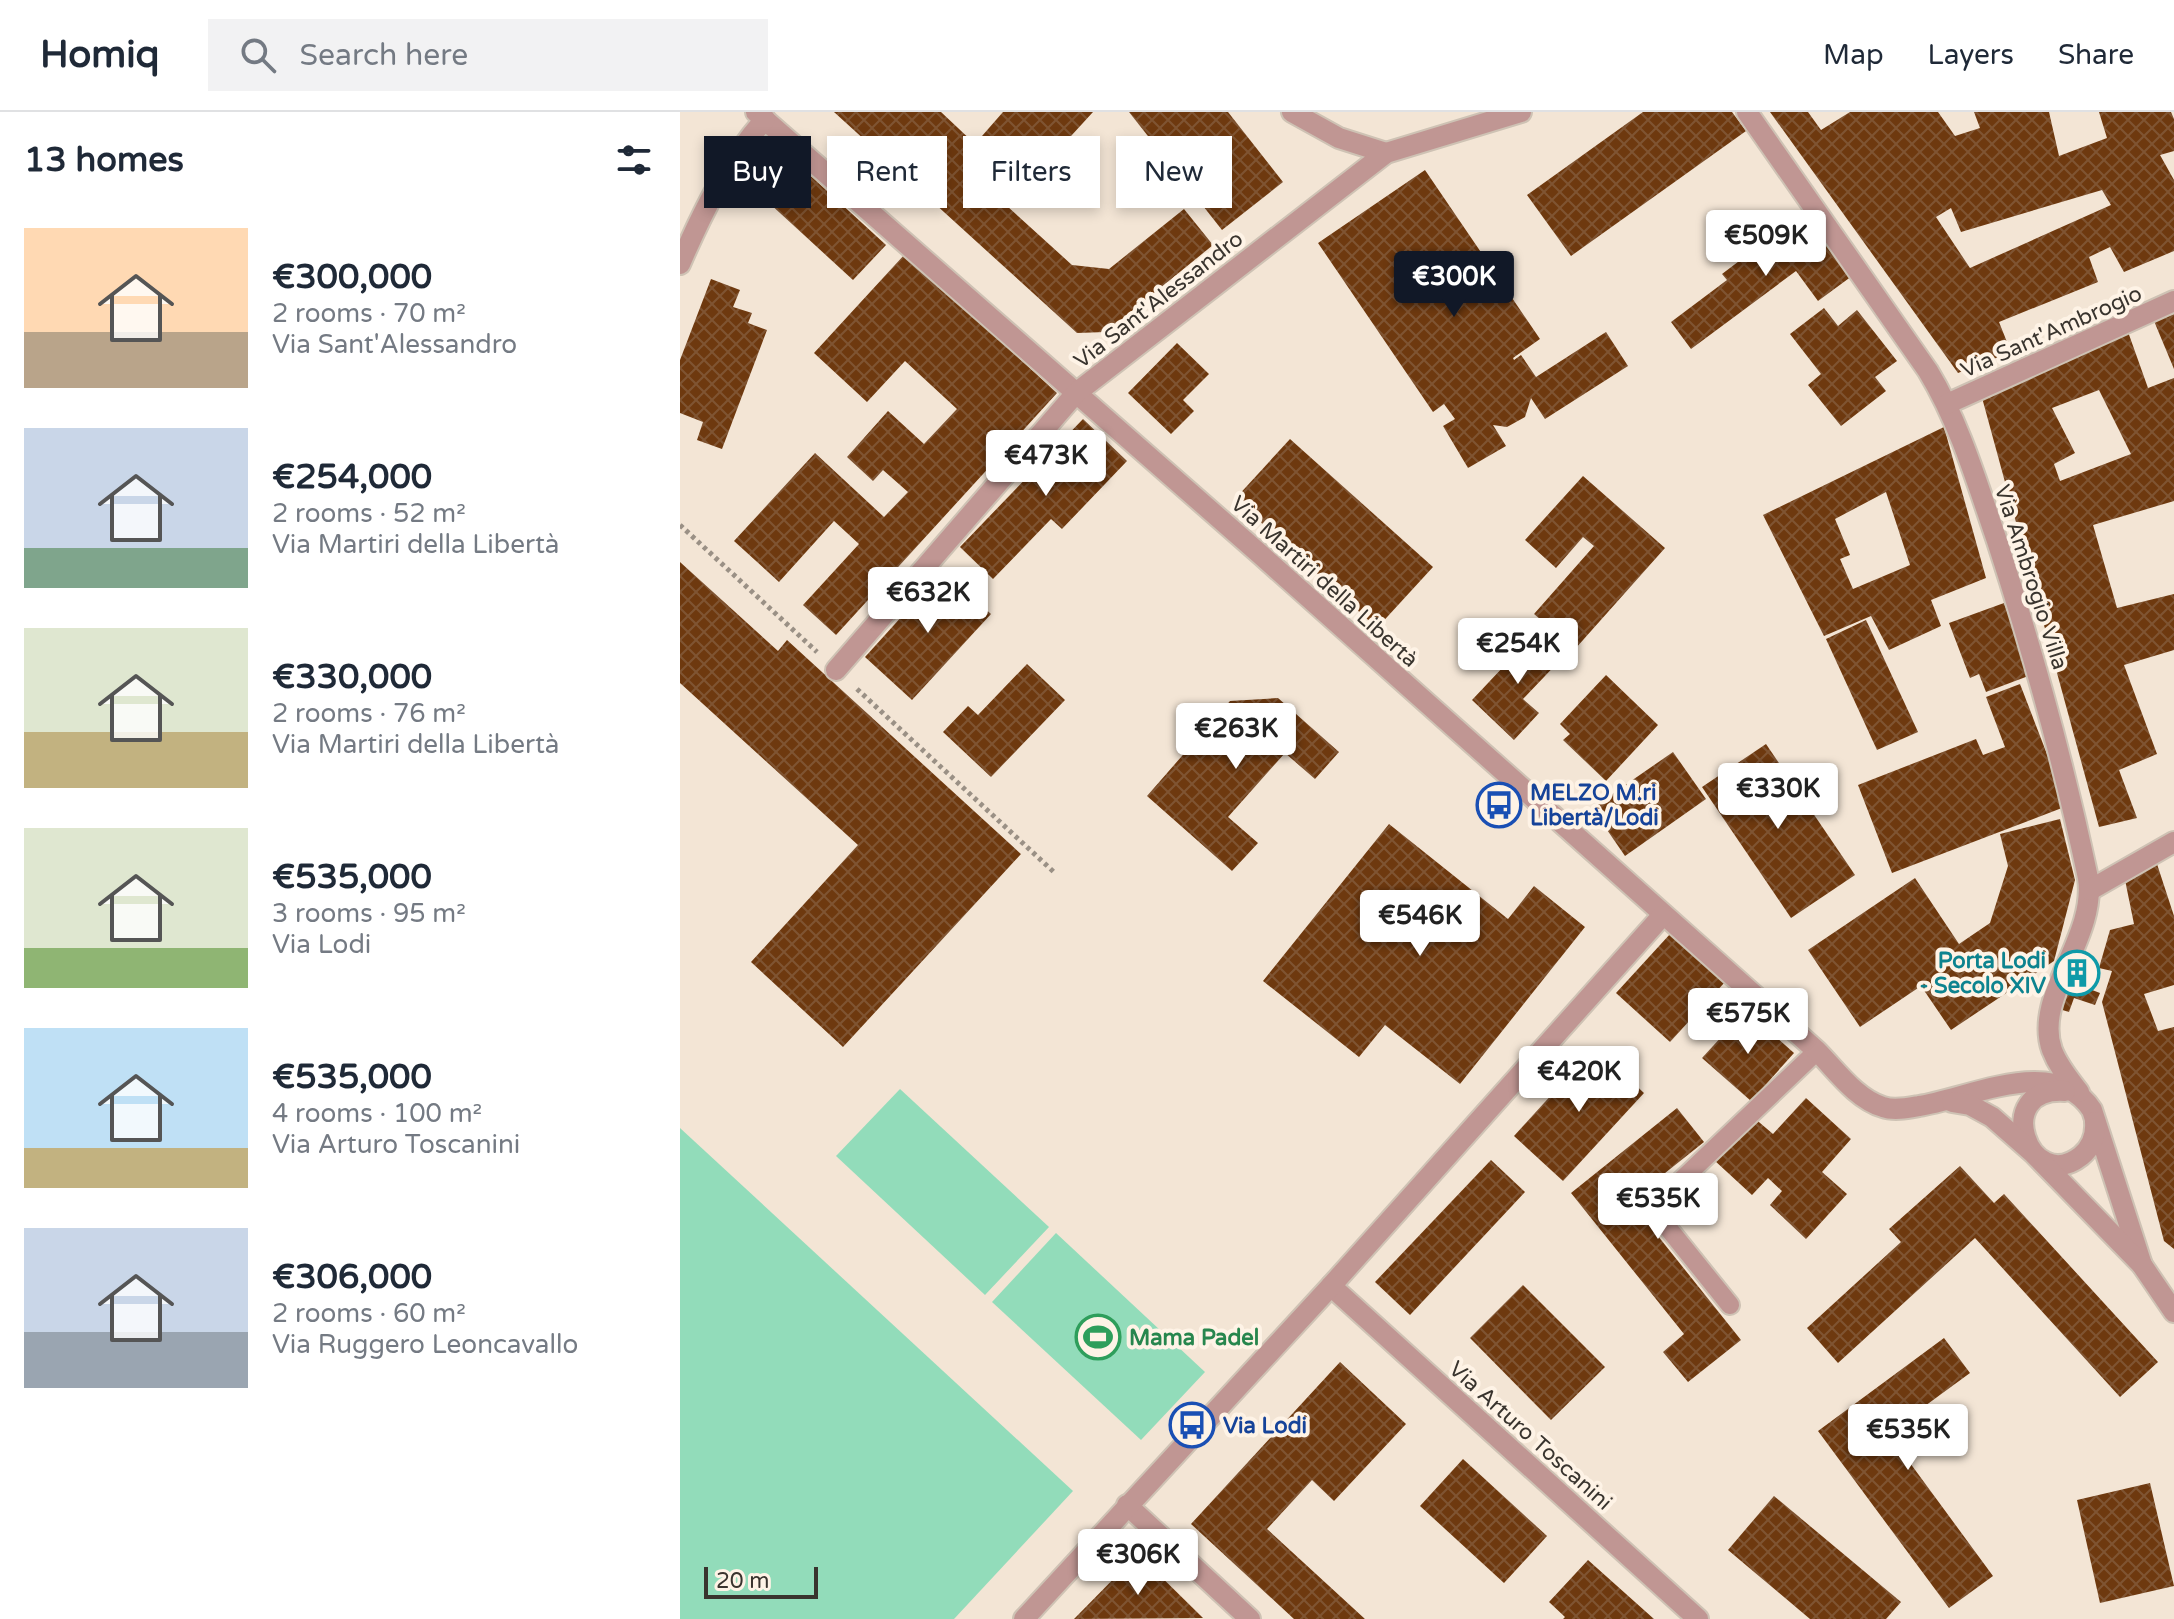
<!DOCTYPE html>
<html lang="en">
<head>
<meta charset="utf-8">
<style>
  body { margin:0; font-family:"Varela Round",sans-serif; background:#f2f2f3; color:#1f2937; height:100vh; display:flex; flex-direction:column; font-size:30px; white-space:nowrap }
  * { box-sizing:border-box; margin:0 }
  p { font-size:26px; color:#747a83 }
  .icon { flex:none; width:44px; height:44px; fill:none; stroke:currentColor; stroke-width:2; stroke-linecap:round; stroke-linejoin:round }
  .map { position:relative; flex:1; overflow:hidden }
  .side { display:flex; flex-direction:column; background:#fff; width:680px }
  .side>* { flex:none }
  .banner { position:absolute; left:24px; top:24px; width:760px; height:72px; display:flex; gap:16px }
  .scale { position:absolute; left:24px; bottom:20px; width:114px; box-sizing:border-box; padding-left:8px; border:4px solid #39342e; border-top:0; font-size:22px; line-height:28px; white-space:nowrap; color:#39342e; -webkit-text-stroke:6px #fef3e6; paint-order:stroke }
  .price { position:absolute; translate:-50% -68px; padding:0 18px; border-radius:8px; background:#fff; color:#222; font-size:26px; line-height:52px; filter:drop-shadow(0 2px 4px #0008) }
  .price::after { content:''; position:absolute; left:50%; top:48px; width:24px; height:18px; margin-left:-12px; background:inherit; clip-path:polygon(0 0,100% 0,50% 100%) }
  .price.active { background:#111827; color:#fff }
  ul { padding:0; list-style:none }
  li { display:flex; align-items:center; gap:24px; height:200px; padding:0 24px }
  li span { display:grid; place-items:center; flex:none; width:224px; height:160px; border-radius:0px; color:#555 }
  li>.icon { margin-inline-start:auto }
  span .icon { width:96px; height:96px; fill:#fffc; stroke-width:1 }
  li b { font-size:34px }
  h2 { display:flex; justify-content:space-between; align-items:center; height:96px; padding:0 24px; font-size:34px }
  .chip { padding:0 28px; border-radius:0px; background:#fff; box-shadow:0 4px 12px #0003; font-size:28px; line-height:72px }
  .chip.active { background:#111827; color:#fff }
  header { display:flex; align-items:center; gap:48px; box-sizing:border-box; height:112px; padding:0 40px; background:#fff; border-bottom:2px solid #e0e1e3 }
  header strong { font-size:38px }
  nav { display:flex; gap:44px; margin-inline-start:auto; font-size:28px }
  .search { width:560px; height:72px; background:#f2f2f3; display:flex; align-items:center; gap:20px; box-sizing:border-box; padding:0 28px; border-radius:0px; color:#747a83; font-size:30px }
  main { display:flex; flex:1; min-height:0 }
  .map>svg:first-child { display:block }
</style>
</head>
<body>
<header>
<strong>Homiq</strong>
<div class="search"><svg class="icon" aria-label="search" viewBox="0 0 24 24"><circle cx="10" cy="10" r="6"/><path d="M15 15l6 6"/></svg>Search here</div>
<nav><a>Map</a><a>Layers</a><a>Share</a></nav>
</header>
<main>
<section class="side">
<h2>13 homes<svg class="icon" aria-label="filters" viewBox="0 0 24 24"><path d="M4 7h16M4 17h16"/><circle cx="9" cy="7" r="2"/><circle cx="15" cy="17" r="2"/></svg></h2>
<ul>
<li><span style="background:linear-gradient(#ffd9b3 65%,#b9a48a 0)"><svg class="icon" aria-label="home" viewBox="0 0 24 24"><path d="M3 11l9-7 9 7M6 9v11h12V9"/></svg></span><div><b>€300,000</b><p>2 rooms · 70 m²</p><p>Via Sant'Alessandro</p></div></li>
<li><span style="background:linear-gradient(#c9d6e8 75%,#7fa58c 0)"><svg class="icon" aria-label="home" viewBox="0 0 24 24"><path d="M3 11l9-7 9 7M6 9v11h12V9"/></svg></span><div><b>€254,000</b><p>2 rooms · 52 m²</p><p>Via Martiri della Libertà</p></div></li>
<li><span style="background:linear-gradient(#dfe7d0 65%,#c2b280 0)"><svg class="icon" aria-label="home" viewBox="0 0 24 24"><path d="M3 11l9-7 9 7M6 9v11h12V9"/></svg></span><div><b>€330,000</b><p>2 rooms · 76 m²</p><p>Via Martiri della Libertà</p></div></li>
<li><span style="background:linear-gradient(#dfe7d0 75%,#8fb573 0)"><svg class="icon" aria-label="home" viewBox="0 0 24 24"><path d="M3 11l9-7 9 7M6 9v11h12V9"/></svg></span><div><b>€535,000</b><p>3 rooms · 95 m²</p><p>Via Lodi</p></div></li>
<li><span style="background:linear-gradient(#bfe0f5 75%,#c2b280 0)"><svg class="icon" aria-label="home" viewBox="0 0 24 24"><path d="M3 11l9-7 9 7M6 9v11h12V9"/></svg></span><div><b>€535,000</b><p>4 rooms · 100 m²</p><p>Via Arturo Toscanini</p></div></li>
<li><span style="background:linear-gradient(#c9d6e8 65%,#9aa5b1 0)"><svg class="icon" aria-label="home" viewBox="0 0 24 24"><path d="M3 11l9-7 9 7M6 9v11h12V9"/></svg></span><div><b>€306,000</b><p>2 rooms · 60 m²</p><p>Via Ruggero Leoncavallo</p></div></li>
</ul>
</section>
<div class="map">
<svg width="1494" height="1507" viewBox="0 0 1494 1507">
  <defs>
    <pattern id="building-cross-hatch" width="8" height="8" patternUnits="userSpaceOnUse" patternTransform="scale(2)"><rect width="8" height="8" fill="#6e390f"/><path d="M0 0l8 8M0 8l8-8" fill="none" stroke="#7f5432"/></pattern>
  </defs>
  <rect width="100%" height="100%" fill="#f3e5d5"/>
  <g fill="#92dcba">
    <path d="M220,977l149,138 -64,68 -149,-139z"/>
    <path d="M0,1016l393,363 -119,128h-274z"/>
    <path d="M376,1121l149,139 -64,68 -149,-138z"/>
  </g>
  <g fill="url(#building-cross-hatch)" fill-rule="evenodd">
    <path d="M154,0h107l34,32 28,-32h90l-86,94 65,59 37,4 75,-60 29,36 -107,87 -29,1z"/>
    <path d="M449,0h99l55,70 -61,48z"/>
    <path d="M963,0h89l14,19 -175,125 -44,-61z"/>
    <path d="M1090,0h38l13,18 29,-18h88l17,24 25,-8 -6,-16h75l10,44 48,-18 -8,-26h72l3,7v32l-14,4 14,25v71l-50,21 -14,-25 -21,10 9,25 -99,40 12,30 -53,21zM1422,78l9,15 -141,63 -34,-51 15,-9 10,24z"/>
    <path d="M121,55l85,78 -33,35 -85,-78z"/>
    <path d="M745,58l115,169 -27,19 1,2 7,-5 15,22 70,-45 22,34 -83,53 -14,-21 -6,19 -18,10 -14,-2 13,21 -38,22 -25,-42 12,-7 -11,-15 -11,8 -115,-169z"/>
    <path d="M1124,100l48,64 -34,25 -22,-30 -105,78 -20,-27 56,-42 -5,-6z"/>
    <path d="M225,142l152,139 -221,242 -33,-30 56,-61 -25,-23 -55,61 -45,-41 81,-88 69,64 24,-25 -25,-22 -10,11 -26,-24 41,-46 36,33 33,-35 -52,-48 -38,41 -53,-49z"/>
    <path d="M31,167l29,11 -7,17 19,6 -4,10 19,7 -45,119 -25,-9 6,-18 -23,-9v-53z"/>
    <path d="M1144,196l14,18 19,-16 40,51 -22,16 11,14 -45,35 -33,-41 13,-11 -31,-40z"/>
    <path d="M1494,202v55l-20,-48z"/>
    <path d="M1447,217l21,59 26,-10v123l-81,24 24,83 57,-14v56l-50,15 33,89 -38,16 18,48 -38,9 -118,-433zM1419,278l32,64 -71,27 -6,-17 21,-11 -23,-45z"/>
    <path d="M497,231l32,31 -26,26 11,11 -23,23 -43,-41z"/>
    <path d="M403,307l44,42 -65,68 -11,-10 -58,60 -33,-32z"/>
    <path d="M1264,315l42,151 -55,22 10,26 -52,24 -18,-34 -47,20 -61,-121zM1206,380l24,73 -57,24 -13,-30 10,-4 -15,-36z"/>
    <path d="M610,327l143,128 -56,61 -142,-129z"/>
    <path d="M903,364l82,72 -90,101 -41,-35 60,-68 -11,-9 -27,31 -31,-28z"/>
    <path d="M0,450l98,89 9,-11 234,214 -178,193 -92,-85 107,-117 -178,-162z"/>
    <path d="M263,459l48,43 -79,86 -47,-43z"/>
    <path d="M1324,491l27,72 -45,17 -7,-18 -9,4 -21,-55z"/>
    <path d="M1186,508l52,112 -41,18 -51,-111z"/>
    <path d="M857,519l27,25 -41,43 16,14 -25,27 -42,-40z"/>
    <path d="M347,552l38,36 -74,77 -48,-45 25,-26 10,9z"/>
    <path d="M926,563l52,50 -52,56 -43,-41 7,-6 -10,-10z"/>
    <path d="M1340,572l47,122 -175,67 -34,-88 118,-46 7,16 22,-8 -19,-50z"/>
    <path d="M598,586l61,54 -24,27 -30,-26 -57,64 30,26 -26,28 -85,-75 83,-95z"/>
    <path d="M1086,632l89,131 -64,43 -89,-131z"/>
    <path d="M993,640l33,47 -81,57 -33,-48z"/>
    <path d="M1380,707l15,61 -21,81 -103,69 -30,-44 -61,41 -52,-77 107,-72 44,66 31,-21 18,-57 -8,-32z"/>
    <path d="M709,712l119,95 26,-33 51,41 -125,157 -75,-59 -26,32 -96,-76z"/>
    <path d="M1477,752l17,52v69l-30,9 14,37 16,-4v222l-10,-8 -62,-239 10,-31 -13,-3 11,-38 24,-6 -9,-44z"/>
    <path d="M991,821l54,49 -55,60 -54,-49z"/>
    <path d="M1397,845l10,4 -8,24 21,8 -5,12 -21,-7 -5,14 -10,-3z"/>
    <path d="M1066,898l48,43 -43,48 -49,-43z"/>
    <path d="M915,935l49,46 -81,88 -49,-45z"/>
    <path d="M1126,986l45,41 -29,33 25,22 -41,45 -36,-34 12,-14 -14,-13 -16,17 -38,-35 39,-43 20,17z"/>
    <path d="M997,996l27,34 -74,59 111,139 -53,42 -25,-30 21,-18 -113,-141z"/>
    <path d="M811,1048l34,32 -115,123 -35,-33z"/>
    <path d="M1280,1054l34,37 10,-9 154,168 -38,35 -145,-159 -137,125 -31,-35 94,-86 -12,-13z"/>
    <path d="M843,1173l82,82 -54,53 -81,-82z"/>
    <path d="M1264,1226l26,35 -82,60 105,143 -44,32 -131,-177z"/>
    <path d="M660,1250l66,62 -72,77 -22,-21 -45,49 98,90h-71l-103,-95z"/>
    <path d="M783,1347l84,77 -43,47 -84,-77z"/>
    <path d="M1470,1371l24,103 -74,17 -23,-103z"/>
    <path d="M1094,1384l127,106 -15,17h-76l-82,-69z"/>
    <path d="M458,1442l65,64 -129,1z"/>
    <path d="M908,1448l66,59h-91l2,-2 -16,-15z"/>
  </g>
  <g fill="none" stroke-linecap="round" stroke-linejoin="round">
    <g stroke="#cec2b4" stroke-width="22">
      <path id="lane" d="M1050,1193l-78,-97 165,-157"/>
    </g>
    <g stroke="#cec2b4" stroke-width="24">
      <g id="street">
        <path d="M76,0l505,443 556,496c19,19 39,48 66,56 11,4 25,1 36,-1 52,-8 137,-52 173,4l50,155"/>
        <path d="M612,0l47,26 47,15"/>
        <path d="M1067,0l181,259c32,53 49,112 69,170 36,111 67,223 91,337 9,60 -55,118 -36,172 6,16 17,29 27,42"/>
        <path d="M0,152c23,-53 46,-100 85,-145"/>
        <path d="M1267,292l227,-103"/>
        <path d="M156,558l240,-277 310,-240 135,-41"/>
        <path d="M1410,778l84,-48"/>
        <path d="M1385,979c-75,-5 -36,106 16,65 11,-9 15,-21 14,-34"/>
        <path d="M1272,990l18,3 22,12 41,36 109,112 32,47"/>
        <path d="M651,1174l367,333"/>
        <path d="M447,1393l123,114"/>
        <path d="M344,1507l307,-333 331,-370"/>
      </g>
    </g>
    <g stroke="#9a9085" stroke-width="5" stroke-dasharray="4 4" stroke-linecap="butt">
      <path d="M0,413l137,127"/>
      <path d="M177,577l199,185"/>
    </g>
    <use href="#lane" stroke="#c09693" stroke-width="18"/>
    <use href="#street" stroke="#c09693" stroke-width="20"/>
  </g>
  <defs>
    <g id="bus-ring" transform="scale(2.3)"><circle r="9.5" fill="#fef3e6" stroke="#1a4fb4" stroke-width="1.5"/><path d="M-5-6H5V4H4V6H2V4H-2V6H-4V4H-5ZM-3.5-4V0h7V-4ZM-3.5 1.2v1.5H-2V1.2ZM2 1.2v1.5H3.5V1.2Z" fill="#1a4fb4"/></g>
    <g id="building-ring" transform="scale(2.3)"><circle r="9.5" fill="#fef3e6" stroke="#0f9aa8" stroke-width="1.5"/><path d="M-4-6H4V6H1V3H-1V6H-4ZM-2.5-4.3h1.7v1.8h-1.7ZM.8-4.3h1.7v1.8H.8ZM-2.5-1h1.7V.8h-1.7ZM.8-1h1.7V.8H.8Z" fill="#0f9aa8"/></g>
    <g id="stadium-ring" transform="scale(2.3)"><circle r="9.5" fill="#fef3e6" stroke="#2e9e5b" stroke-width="1.5"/><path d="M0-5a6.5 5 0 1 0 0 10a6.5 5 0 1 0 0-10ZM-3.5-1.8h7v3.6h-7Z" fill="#2e9e5b"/></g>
  </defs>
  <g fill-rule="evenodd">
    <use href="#bus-ring" x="819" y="693"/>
    <use href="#building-ring" x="1397" y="861"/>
    <use href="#stadium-ring" x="418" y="1225"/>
    <use href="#bus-ring" x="512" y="1313"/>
  </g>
  <g text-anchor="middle" stroke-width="8" stroke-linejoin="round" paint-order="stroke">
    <g font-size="22" fill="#39342e" stroke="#fef3e6">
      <text transform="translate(478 187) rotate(-38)" y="8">Via Sant'Alessandro</text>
      <text transform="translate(1371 219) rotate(-24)" y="8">Via Sant'Ambrogio</text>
      <text transform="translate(1352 465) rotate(72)" y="8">Via Ambrogio Villa</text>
      <text transform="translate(645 469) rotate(42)" y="8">Via Martiri della Libertà</text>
      <text transform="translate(851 1323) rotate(42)" y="8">Via Arturo Toscanini</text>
    </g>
    <g font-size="22" font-weight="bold" fill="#164399" stroke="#fef3e6" text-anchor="start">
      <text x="850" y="688">MELZO M.ri<tspan x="850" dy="25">Libertà/Lodi</tspan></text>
      <text x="543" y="1321">Via Lodi</text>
    </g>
    <g font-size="22" font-weight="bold" fill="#0d838f" stroke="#fef3e6" text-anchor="end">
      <text x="1366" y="856">Porta Lodi<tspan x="1366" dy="25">- Secolo XIV</tspan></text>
    </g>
    <g font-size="22" font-weight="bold" fill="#27864d" stroke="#fef3e6" text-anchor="start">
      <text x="449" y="1233">Mama Padel</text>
    </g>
  </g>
</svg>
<div class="scale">20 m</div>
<b class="price" style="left:1086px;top:166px">€509K</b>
<b class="price active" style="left:774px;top:207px">€300K</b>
<b class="price" style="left:366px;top:386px">€473K</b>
<b class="price" style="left:248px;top:523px">€632K</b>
<b class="price" style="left:838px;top:574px">€254K</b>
<b class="price" style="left:556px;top:659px">€263K</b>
<b class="price" style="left:1098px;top:719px">€330K</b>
<b class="price" style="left:740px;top:846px">€546K</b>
<b class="price" style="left:1068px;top:944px">€575K</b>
<b class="price" style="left:899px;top:1002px">€420K</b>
<b class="price" style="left:978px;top:1129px">€535K</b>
<b class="price" style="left:1228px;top:1360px">€535K</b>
<b class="price" style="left:458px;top:1485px">€306K</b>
<div class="banner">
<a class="chip active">Buy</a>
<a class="chip">Rent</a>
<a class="chip">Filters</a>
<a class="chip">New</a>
</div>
</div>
</main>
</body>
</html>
